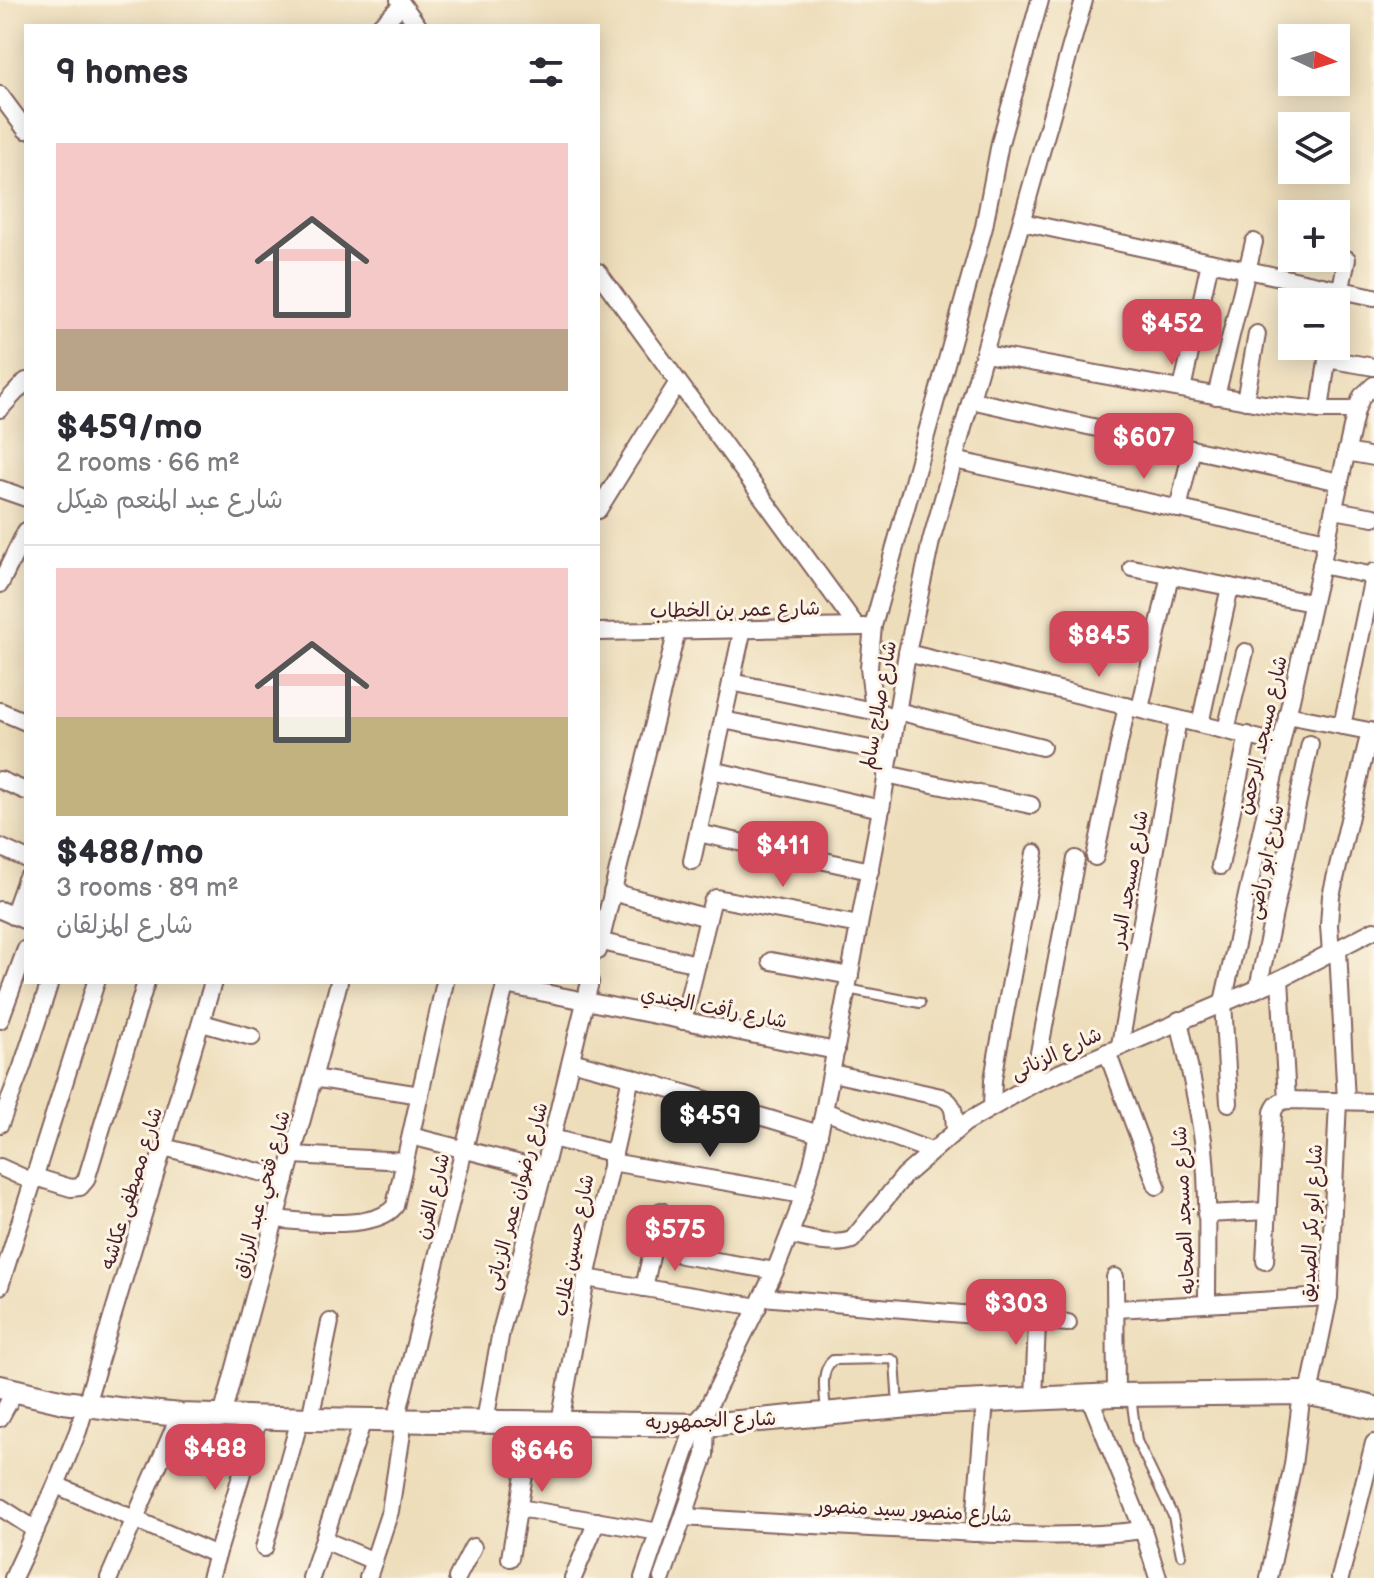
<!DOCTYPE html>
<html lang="en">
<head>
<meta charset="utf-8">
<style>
  body { margin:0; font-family:"Balsamiq Sans","Playpen Sans Arabic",sans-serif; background:#f7f7f7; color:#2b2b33; height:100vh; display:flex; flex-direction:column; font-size:30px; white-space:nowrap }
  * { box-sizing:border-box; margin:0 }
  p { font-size:26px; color:#7c7c81 }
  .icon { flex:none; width:44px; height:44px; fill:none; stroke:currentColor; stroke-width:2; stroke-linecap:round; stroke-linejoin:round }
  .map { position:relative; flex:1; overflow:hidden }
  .panel { position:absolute; left:24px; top:24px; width:576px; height:960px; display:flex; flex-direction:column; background:#fff; border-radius:0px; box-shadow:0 4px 20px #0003 }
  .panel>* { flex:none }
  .needle { width:52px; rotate:94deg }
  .fabs { position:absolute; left:1278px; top:24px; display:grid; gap:16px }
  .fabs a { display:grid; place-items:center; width:72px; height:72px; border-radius:0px; background:#fff; box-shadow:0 4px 20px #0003; font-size:40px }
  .price { position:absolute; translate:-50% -68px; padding:0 18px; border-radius:16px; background:#d1495b; color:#fff; font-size:26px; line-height:52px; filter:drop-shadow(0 2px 4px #0008) }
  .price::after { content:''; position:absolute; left:50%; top:48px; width:24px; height:18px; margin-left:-12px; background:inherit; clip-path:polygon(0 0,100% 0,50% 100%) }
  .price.on { background:#222; color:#fff }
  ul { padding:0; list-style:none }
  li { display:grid; align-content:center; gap:16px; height:424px; padding:0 32px }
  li+li { border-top:2px solid #e1e1e2 }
  li span { display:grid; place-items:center; height:248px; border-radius:0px; color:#555 }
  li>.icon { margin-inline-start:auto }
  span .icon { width:144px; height:144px; fill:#fffc; stroke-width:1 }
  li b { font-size:34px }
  h2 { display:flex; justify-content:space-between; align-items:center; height:96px; padding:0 32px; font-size:34px }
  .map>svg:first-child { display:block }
</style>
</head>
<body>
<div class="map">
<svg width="1374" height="1578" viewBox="0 0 1374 1578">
  <rect width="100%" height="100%" fill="#fcf5e5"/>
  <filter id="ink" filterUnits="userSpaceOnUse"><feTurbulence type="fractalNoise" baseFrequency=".0125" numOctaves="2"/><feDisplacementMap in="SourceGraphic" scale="16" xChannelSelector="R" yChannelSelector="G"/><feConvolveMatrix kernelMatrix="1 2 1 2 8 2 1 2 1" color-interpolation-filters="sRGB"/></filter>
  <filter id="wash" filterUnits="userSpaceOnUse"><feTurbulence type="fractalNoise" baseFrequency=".006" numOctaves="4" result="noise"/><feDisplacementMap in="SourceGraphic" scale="32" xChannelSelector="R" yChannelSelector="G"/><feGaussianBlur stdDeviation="1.8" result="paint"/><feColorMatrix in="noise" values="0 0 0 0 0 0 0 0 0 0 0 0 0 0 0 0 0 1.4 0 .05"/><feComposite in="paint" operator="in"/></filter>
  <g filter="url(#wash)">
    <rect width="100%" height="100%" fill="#edddba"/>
  </g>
  <g filter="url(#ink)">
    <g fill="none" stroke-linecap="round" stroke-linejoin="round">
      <g stroke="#83625d" stroke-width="12">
        <g id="service">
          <path d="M847,989l73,14"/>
          <path d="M1131,1397l6,44 36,75 8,39"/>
          <path d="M826,1411c-1,-16 -7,-40 7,-51l58,-1 4,2 3,45"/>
        </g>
      </g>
      <g stroke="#83625d" stroke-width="20">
        <g id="minor">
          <path d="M399,0l19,26"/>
          <path d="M380,26l22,-21"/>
          <path d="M0,95l26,35"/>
          <path d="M1022,222l352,75"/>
          <path d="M598,272l259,355"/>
          <path d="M1336,312l11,-53"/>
          <path d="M985,354l279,50 56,6h36"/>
          <path d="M1327,359l47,8"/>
          <path d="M1182,389l28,-127"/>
          <path d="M1216,396l38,-154"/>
          <path d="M971,400l369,82"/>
          <path d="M1245,401l12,-67"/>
          <path d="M0,409l26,-28"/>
          <path d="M1320,410l9,-64"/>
          <path d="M1346,452l28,5"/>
          <path d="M954,460l373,81"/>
          <path d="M0,489l26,9"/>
          <path d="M1178,509l14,-60"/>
          <path d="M598,510l80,-128"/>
          <path d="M1334,510l40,7"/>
          <path d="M1321,565l53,11"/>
          <path d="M1132,568l180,35"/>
          <path d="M0,584l26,-53"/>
          <path d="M598,632l266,-5"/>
          <path d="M907,653l374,91"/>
          <path d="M731,682l152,31"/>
          <path d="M1140,709l30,-134"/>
          <path d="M0,711l26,11"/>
          <path d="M874,711l-5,-44 4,-41 111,-399 16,-84 40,-143"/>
          <path d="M897,711l145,36"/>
          <path d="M1287,715l87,17"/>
          <path d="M723,720l168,33"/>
          <path d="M1200,724l30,-137"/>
          <path d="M1342,726l32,-154"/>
          <path d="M1226,730l19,-78"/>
          <path d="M712,770l169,39"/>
          <path d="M886,774l145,31"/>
          <path d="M0,780l26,11"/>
          <path d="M698,833l172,38"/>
          <path d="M0,847l26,12"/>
          <path d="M1095,857l32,-151"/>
          <path d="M692,861l51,-233"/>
          <path d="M1220,866l28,-131"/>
          <path d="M612,892l96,26"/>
          <path d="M0,910l26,11"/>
          <path d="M13,916l13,-37"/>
          <path d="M598,941l99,23"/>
          <path d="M1338,950l8,151"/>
          <path d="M598,951l79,-321"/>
          <path d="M1331,954l-2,-29 2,-29 39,-165"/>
          <path d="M771,961l79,15"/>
          <path d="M1280,979l7,121"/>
          <path d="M505,985l331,66"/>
          <path d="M1258,988l52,-244"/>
          <path d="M0,1020l26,-71"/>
          <path d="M1179,1020c9,43 20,85 25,128 5,51 3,104 3,155"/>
          <path d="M683,1021l29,-119 4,-4 143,27"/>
          <path d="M202,1023l50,14"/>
          <path d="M1120,1045l58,-326"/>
          <path d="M1107,1052l50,134"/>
          <path d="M571,1061l60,16 188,57"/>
          <path d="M832,1073l109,24c15,6 13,19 14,34"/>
          <path d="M313,1078l107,17"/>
          <path d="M1033,1084l43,-225"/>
          <path d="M1229,1103l-6,-101 133,-592 6,-14 12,-11"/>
          <path d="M992,1107l1,-27 4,-24 38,-203"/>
          <path d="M824,1111l107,40"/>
          <path d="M0,1124l22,-57 28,-85"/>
          <path d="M411,1136l133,34"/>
          <path d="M552,1138l60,15"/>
          <path d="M164,1147l122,32"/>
          <path d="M293,1155l112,6"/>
          <path d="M611,1162l192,33"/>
          <path d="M0,1167l33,15"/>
          <path d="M35,1177l36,11 9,-1 6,-7 60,-198"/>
          <path d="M1206,1214l62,-3"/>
          <path d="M275,1219c29,3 101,12 120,-13l50,-224"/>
          <path d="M789,1235c20,4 44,12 63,5l52,-64 61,-53 68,-39 247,-105 94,-49"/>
          <path d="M681,1255l94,16"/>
          <path d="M1265,1261l8,-149c3,-8 6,-10 14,-12l87,2"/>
          <path d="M1115,1277l1,118"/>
          <path d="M586,1278l172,29"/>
          <path d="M0,1286l96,-304"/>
          <path d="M644,1288l17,-77"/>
          <path d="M762,1297l306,26"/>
          <path d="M1116,1309l213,-12"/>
          <path d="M1309,1394l20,-97 9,-196"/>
          <path d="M1089,1396l54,134 15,48"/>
          <path d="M1034,1398l4,-100"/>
          <path d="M222,1416l117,-434"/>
          <path d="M0,1418l15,-27"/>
          <path d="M310,1419l20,-97"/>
          <path d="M396,1420l110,-438"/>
          <path d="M485,1421l16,-90 43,-161 46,-188"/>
          <path d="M560,1422l26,-144 45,-201"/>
          <path d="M56,1485l161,70"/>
          <path d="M0,1507l36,23"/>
          <path d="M519,1508l140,24"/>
          <path d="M684,1517c86,6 171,11 257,14 67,4 135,8 202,-1"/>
          <path d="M974,1533l11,-132"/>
          <path d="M324,1540l50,21"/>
          <path d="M264,1548l36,-129"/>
          <path d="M510,1558l23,-136"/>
          <path d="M13,1578l43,-93 22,-54 135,-449"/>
          <path d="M109,1578l71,-163"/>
          <path d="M210,1578l49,-161"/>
          <path d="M311,1578l52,-158"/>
          <path d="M368,1578l22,-67 14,-91"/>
          <path d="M457,1578l16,-31"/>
          <path d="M573,1578l24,-57"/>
          <path d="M643,1578l52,-154 11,-13 69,-140 22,-56 15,-50 12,-54 57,-302 26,-156 24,-112 153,-541"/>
          <path d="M662,1578l43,-123 1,-39"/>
          <path d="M1269,1578l24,-113 9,-72"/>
          <path d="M1340,1578l34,-135"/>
        </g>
      </g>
      <g stroke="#83625d" stroke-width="26">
        <path id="secondary" d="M0,1387l64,15 54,7 62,6 130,4 396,6 236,-22 174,-8 186,-2 34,6 38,9"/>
      </g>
      <use href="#service" stroke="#fff" stroke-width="8"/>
      <use href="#minor" stroke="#fff" stroke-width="16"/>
      <use href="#secondary" stroke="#fff" stroke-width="22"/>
    </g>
  </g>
  <g text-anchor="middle" stroke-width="6" stroke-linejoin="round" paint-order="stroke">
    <g font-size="20" fill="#4a1f2b" stroke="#fcf5e5">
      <text transform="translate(735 609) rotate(-1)" y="7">شارع عمر بن الخطاب</text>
      <text transform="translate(878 705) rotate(-80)" y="7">شارع صلاح سالم</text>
      <text transform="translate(1262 735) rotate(-77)" y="7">شارع مسجد الرحمن</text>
      <text transform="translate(1265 862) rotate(-78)" y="7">شارع ابو راضى</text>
      <text transform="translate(1129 879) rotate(-80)" y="7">شارع مسجد البدر</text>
      <text transform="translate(714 1007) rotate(11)" y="7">شارع رأفت الجندي</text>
      <text transform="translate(1056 1053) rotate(-25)" y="7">شارع الزناتى</text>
      <text transform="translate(131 1188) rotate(-73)" y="7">شارع مصطفى عكاشه</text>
      <text transform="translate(261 1194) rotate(-75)" y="7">شارع فتحي عبد الرزاق</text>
      <text transform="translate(432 1196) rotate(-76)" y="7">شارع الفرن</text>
      <text transform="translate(516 1196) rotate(-75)" y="7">شارع رضوان عمر الزياتى</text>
      <text transform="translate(1183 1210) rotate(-93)" y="7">شارع مسجد الصحابه</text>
      <text transform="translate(1311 1223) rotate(-87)" y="7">شارع ابو بكر الصديق</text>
      <text transform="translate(573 1245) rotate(-79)" y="7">شارع حسين غلاب</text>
      <text transform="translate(711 1420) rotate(-2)" y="7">شارع الجمهوريه</text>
      <text transform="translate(914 1510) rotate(3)" y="7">شارع منصور سيد منصور</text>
    </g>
  </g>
</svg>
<div class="fabs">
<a><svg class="needle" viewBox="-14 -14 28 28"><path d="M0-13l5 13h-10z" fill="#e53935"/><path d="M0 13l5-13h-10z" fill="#7c7c81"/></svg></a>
<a><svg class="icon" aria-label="layers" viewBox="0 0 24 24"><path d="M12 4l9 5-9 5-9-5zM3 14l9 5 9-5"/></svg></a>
<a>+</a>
<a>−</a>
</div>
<b class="price" style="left:1172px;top:367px">$452</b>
<b class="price" style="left:1144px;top:481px">$607</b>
<b class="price" style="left:1099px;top:679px">$845</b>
<b class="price" style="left:783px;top:889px">$411</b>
<b class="price on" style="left:710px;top:1159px">$459</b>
<b class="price" style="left:675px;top:1273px">$575</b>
<b class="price" style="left:1016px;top:1347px">$303</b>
<b class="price" style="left:215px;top:1492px">$488</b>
<b class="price" style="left:542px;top:1494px">$646</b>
<section class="panel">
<h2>9 homes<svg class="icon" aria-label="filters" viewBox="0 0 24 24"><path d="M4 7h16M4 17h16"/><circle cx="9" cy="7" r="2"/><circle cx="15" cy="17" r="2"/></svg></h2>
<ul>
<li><span style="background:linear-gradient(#f6c9c9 75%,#b9a48a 0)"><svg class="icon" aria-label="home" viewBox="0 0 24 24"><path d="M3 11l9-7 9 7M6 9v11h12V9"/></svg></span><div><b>$459/mo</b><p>2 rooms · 66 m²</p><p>شارع عبد المنعم هيكل</p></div></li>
<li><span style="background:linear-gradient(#f6c9c9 60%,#c2b280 0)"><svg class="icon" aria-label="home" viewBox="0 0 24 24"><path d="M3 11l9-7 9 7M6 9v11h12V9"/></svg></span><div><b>$488/mo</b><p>3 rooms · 89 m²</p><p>شارع المزلقان</p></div></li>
</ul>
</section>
</div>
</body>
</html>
